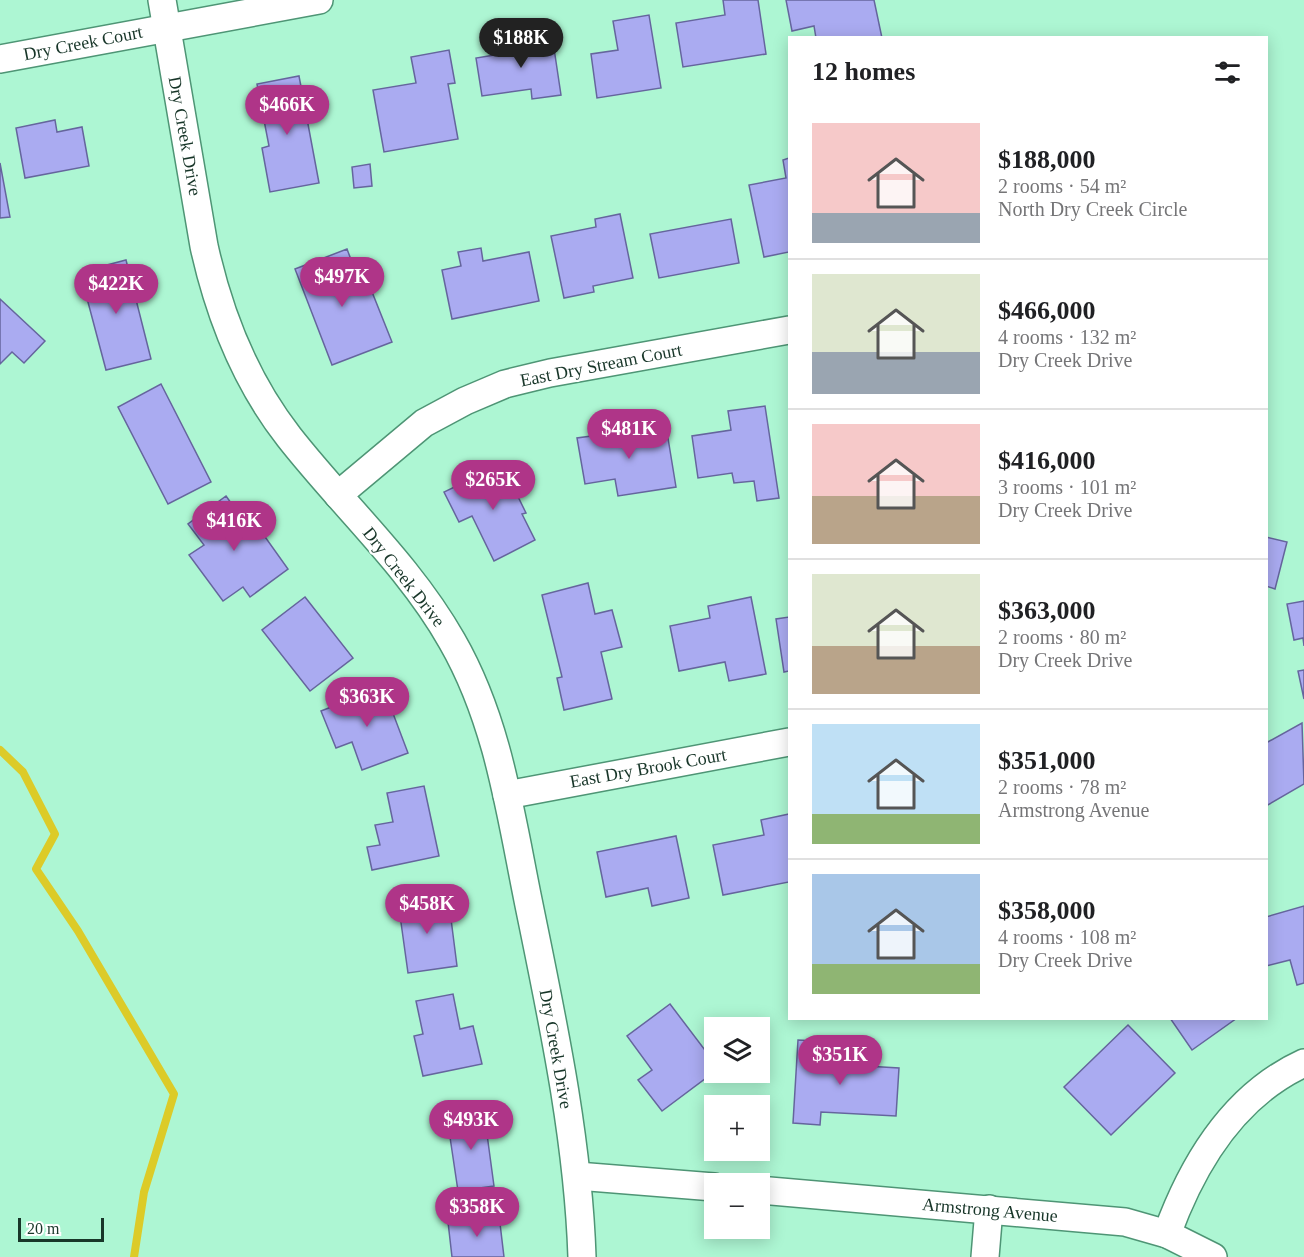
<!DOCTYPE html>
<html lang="en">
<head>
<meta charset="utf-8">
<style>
  body { margin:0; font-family:"Times New Roman",serif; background:#f6f6f6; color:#202124; height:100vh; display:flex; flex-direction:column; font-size:22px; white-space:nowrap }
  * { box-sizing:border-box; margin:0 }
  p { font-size:20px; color:#757577 }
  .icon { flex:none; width:33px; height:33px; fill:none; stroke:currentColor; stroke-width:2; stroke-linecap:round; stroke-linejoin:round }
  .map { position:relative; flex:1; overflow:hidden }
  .panel { position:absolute; left:788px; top:36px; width:480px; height:984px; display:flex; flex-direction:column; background:#fff; border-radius:0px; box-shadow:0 3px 15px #0003 }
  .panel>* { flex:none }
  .fabs { position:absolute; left:704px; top:1017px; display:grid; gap:12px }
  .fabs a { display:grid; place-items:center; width:66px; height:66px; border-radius:0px; background:#fff; box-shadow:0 3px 15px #0003; font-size:30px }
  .scale { position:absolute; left:18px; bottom:15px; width:86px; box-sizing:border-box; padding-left:6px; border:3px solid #183629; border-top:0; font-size:16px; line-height:21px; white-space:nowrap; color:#183629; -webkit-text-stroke:4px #fff; paint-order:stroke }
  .price { position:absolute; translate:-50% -51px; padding:0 14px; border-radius:21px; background:#af3588; color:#fff; font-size:20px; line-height:39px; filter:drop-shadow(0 2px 3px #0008) }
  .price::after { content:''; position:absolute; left:50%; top:36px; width:18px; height:14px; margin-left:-9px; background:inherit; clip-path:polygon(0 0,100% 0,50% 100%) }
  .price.current { background:#222; color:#fff }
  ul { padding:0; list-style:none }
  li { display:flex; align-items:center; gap:18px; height:150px; padding:0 24px }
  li+li { border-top:2px solid #e0e0e0 }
  li span { display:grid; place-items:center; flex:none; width:168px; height:120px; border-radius:0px; color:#555 }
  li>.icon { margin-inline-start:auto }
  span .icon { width:72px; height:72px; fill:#fffc; stroke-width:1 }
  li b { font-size:26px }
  h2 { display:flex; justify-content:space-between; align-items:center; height:72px; padding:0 24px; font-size:26px }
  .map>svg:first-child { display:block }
</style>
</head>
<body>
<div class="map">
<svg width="1304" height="1257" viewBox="0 0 1304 1257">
  <rect width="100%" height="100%" fill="#adf6d3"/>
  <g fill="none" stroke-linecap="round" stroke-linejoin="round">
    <path stroke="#dccb28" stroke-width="8" d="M0,750l23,22 32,62 -19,35 42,62 96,163 -30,98 -10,65"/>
  </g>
  <g fill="#aaabf1" stroke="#65659d" stroke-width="1.5">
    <path d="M723,0h35l8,54 -83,13 -7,-44 49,-8z"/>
    <path d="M786,0h88l8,38h-66l-2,-12 -22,5z"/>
    <path d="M649,15l12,73 -64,10 -6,-44 27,-4 -5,-29z"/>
    <path d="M552,35l9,60 -29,4 -1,-10 -49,7 -6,-38 24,-4 -1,-11z"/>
    <path d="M449,50l6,33 -7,1 10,55 -74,13 -11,-62 43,-7 -5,-26z"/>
    <path d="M299,76l20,107 -49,9 -8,-44 7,-2 -12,-62z"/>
    <path d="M55,120l2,12 25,-5 7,39 -64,12 -9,-50z"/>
    <path d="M789,158v94l-25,5 -15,-72 37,-7 -3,-18z"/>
    <path d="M0,163l10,54 -10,1z"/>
    <path d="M370,164l2,22 -18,2 -2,-21z"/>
    <path d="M620,214l13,64 -40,8 1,6 -30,6 -13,-62 45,-9 -1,-8z"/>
    <path d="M731,219l8,44 -80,15 -9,-44z"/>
    <path d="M481,248l2,13 46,-9 10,49 -87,18 -10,-49 19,-4 -3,-14z"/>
    <path d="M347,249l17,45 8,-2 20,50 -60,23 -37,-96z"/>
    <path d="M126,260l25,99 -45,11 -26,-98z"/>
    <path d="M0,299l45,42 -21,22 -12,-11 -12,12z"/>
    <path d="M161,384l50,98 -43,22 -50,-97z"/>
    <path d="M765,406l14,92 -22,3 -3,-20 -20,2 -2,-10 -34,5 -6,-42 39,-6 -3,-19z"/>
    <path d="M666,426l10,61 -58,9 -3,-17 -30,5 -8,-46z"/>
    <path d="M502,464l24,49 -4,1 13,26 -41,21 -22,-45 -13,6 -15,-30z"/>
    <path d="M226,496l20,28 7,-4 35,49 -38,28 -7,-10 -20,14 -34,-46 15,-10 -16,-21z"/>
    <path d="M1266,537l21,5 -12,47 -9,-3z"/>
    <path d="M588,583l7,31 17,-4 10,37 -21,5 11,47 -48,11 -7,-32 5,-1 -20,-82z"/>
    <path d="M305,597l48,61 -43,33 -48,-61z"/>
    <path d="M751,597l15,77 -37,7 -4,-19 -46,9 -9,-45 40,-8 -2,-12z"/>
    <path d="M1304,601v45l-1,-8 -9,2 -7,-36z"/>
    <path d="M789,617v54l-5,1 -8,-53z"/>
    <path d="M1304,670v29l-6,-28z"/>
    <path d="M383,687l25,66 -46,17 -10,-28 -16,6 -15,-37z"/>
    <path d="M1302,723l2,61 -38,22v-63z"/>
    <path d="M424,786l15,70 -67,14 -5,-23 13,-2 -5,-20 18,-3 -6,-29z"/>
    <path d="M789,814v68l-66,13 -10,-50 51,-10 -3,-15z"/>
    <path d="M676,836l13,62 -37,8 -4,-18 -42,9 -9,-45z"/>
    <path d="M440,895l4,25 7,-1 6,47 -49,7 -10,-72z"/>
    <path d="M1304,906v77l-7,2 -7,-25 -24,6v-49z"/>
    <path d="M453,994l7,35 13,-3 9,38 -59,12 -9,-40 9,-2 -7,-33z"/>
    <path d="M670,1004l44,58v10l-52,39 -24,-31 14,-10 -25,-34z"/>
    <path d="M1170,1018h67l-45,32z"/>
    <path d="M1128,1025l47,48 -64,62 -47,-48z"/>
    <path d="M798,1040l35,2 -1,22 67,4 -3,48 -75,-4 -1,13 -27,-2z"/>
    <path d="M484,1112l10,74 -36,5 -11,-74z"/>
    <path d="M499,1215l5,42h-52l-4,-35z"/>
  </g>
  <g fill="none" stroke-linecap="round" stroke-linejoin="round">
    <g stroke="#4e9575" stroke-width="30">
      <g id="street">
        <path d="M162,0l42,246c15,68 42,136 85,191 54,69 120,128 163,204 46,80 58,170 76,259 24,118 50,237 54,357"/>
        <path d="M0,59l319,-59"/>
        <path d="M338,495l86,-72 41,-22 40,-17 45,-11 239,-43"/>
        <path d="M507,795l282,-53"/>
        <path d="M577,1176l137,11"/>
        <path d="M759,1190l366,32 42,12 46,23"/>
        <path d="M1167,1234c25,-69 67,-139 137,-171"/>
        <path d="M985,1257l4,-48"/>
      </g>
    </g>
    <use href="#street" stroke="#fff" stroke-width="27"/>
  </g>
  <g text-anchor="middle" stroke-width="4.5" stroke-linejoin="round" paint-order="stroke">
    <g font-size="18" fill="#183629" stroke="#fff">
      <text transform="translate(83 43) rotate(-11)" y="6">Dry Creek Court</text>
      <text transform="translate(185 136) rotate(80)" y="6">Dry Creek Drive</text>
      <text transform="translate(601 365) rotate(-11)" y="6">East Dry Stream Court</text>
      <text transform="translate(404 577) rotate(52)" y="6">Dry Creek Drive</text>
      <text transform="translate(648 768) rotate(-10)" y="6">East Dry Brook Court</text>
      <text transform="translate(556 1049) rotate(80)" y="6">Dry Creek Drive</text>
      <text transform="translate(990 1210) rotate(5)" y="6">Armstrong Avenue</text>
    </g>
  </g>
</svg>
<div class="fabs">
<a><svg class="icon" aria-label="layers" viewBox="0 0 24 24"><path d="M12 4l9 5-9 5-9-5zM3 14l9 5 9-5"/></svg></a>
<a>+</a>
<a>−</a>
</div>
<div class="scale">20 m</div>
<b class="price current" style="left:521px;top:69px">$188K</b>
<b class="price" style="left:287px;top:136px">$466K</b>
<b class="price" style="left:342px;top:308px">$497K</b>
<b class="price" style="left:116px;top:315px">$422K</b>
<b class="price" style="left:629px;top:460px">$481K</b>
<b class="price" style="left:493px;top:511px">$265K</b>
<b class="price" style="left:234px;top:552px">$416K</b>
<b class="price" style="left:367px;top:728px">$363K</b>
<b class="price" style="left:427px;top:935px">$458K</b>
<b class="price" style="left:840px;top:1086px">$351K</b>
<b class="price" style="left:471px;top:1151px">$493K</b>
<b class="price" style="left:477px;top:1238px">$358K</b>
<section class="panel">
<h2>12 homes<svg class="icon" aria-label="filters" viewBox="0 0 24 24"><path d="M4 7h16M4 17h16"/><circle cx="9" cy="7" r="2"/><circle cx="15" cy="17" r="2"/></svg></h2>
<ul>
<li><span style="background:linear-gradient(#f6c9c9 75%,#9aa5b1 0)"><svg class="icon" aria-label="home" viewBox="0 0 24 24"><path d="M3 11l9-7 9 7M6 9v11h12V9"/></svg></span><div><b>$188,000</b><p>2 rooms · 54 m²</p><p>North Dry Creek Circle</p></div></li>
<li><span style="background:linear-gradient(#dfe7d0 65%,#9aa5b1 0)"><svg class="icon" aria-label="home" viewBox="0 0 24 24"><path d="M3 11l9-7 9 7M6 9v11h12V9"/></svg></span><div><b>$466,000</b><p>4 rooms · 132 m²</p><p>Dry Creek Drive</p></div></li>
<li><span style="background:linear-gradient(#f6c9c9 60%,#b9a48a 0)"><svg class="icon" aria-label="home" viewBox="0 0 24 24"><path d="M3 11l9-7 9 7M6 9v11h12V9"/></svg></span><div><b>$416,000</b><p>3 rooms · 101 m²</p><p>Dry Creek Drive</p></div></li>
<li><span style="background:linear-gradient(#dfe7d0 60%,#b9a48a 0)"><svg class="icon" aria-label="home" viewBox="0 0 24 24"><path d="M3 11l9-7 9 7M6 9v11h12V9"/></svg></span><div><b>$363,000</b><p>2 rooms · 80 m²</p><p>Dry Creek Drive</p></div></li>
<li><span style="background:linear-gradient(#bfe0f5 75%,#8fb573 0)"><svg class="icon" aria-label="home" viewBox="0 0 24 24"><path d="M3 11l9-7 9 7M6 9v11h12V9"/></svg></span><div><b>$351,000</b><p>2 rooms · 78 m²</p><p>Armstrong Avenue</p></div></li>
<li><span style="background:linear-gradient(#a9c7e8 75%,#8fb573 0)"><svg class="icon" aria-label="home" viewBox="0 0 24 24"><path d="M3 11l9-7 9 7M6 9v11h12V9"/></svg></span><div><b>$358,000</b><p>4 rooms · 108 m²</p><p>Dry Creek Drive</p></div></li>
</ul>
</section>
</div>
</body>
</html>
